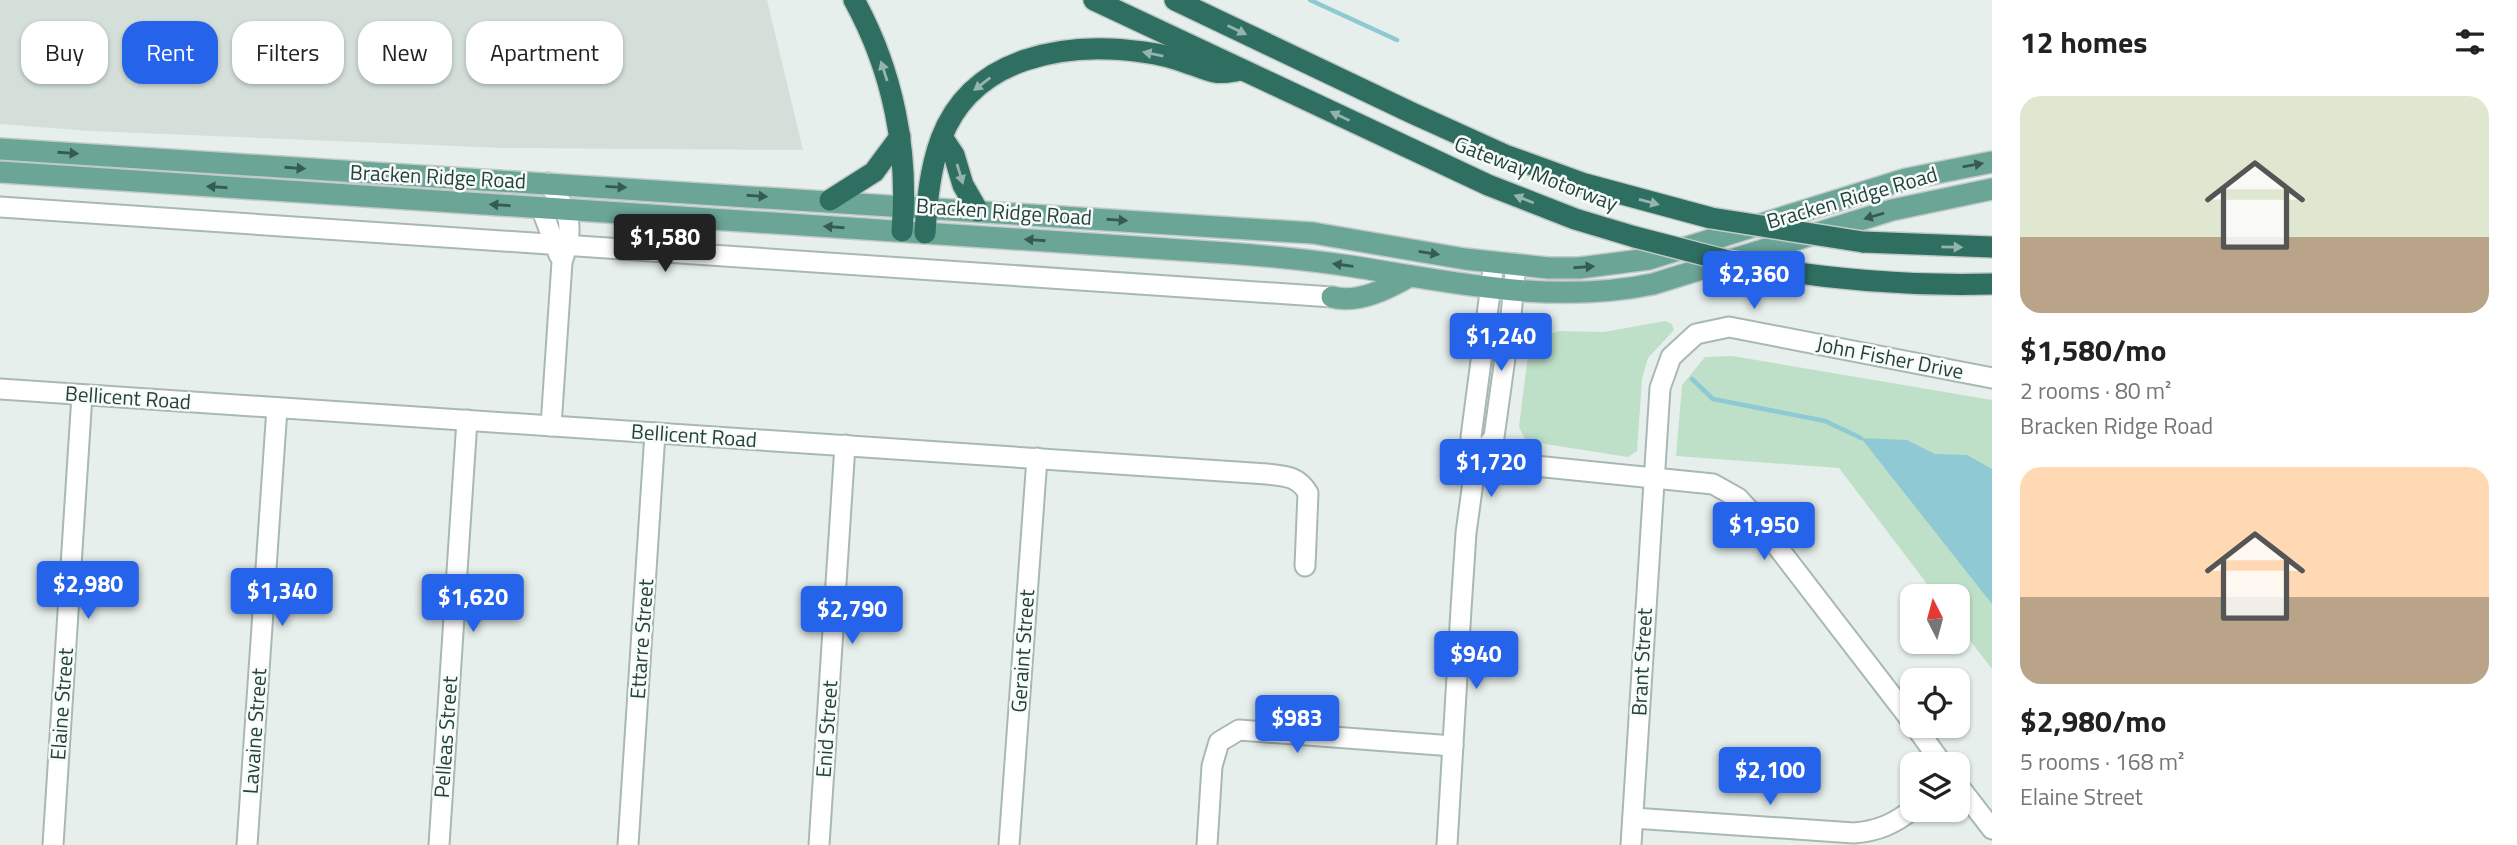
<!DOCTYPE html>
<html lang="en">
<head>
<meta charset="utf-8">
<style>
  body { margin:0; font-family:"Titillium Web",sans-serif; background:#f2f2f2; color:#222; height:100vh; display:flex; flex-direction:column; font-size:26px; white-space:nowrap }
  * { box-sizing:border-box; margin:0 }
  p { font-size:23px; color:#767676 }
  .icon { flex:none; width:38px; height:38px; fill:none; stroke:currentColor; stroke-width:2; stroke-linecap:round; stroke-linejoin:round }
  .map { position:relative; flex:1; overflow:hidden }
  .sheet { display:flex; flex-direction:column; background:#fff; width:525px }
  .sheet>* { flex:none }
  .banner { position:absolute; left:21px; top:21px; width:665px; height:63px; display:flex; gap:14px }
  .needle { width:46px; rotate:354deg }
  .tools { position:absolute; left:1900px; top:584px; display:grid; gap:14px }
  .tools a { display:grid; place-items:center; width:70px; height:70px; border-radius:14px; background:#fff; box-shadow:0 2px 5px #0004; font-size:35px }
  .price { position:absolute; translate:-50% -60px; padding:0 16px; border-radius:7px; background:#2563eb; color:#fff; font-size:23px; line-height:46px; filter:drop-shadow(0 2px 4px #0008) }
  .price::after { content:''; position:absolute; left:50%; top:42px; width:21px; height:16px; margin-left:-10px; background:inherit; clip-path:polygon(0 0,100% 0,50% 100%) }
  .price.selected { background:#222; color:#fff }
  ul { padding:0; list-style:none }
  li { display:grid; align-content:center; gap:14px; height:371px; padding:0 28px }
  li span { display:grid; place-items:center; height:217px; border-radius:21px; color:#555 }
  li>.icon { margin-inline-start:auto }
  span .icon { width:126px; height:126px; fill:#fffc; stroke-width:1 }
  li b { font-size:30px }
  h2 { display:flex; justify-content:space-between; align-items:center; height:84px; padding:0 28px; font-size:30px }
  .chip { padding:0 24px; border-radius:21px; background:#fff; box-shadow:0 2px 5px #0004; font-size:24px; line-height:63px }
  .chip.selected { background:#2563eb; color:#fff }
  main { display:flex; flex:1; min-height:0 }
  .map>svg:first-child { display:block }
</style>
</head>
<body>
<main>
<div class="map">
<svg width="1992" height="845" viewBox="0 0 1992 845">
  <rect width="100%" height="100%" fill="#e6efeb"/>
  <path fill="#d4dfda" d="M0,0h767l36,150 -299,-2 -413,-17 -91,-7z"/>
  <g fill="#bfe0c8">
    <path d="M1665,321l7,3 2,6 -26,28 -6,21 -5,72 -9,6 -102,-16 -7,-14 9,-73 14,-18 17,-5 45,1z"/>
    <path d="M1732,356l260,44v269l-34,-44v-28h-21l-98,-129 -163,-12 6,-71 23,-28z"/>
  </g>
  <path fill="#8ec9d4" d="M1861,438l46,2 28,14 32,1 25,14v135z"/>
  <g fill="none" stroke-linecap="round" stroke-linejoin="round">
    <g stroke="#8ec9d4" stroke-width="4.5">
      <path d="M1310,0l87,40"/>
      <path d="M1692,379l21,20 112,22 36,17"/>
    </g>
    <g stroke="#a8b8b2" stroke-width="23">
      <g id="minor">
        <path d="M548,183c22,31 27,41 14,79l-11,164"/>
        <path d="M0,207l1332,90"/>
        <path d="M541,208l18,47"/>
        <path d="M0,389l1267,85c18,2 31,2 41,19l-3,73"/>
        <path d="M1476,460l237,24 25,14 11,12 164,213"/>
        <path d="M1476,460l18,-23 17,-122 5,-51"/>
        <path d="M1915,726l28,39"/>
        <path d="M1958,785l34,44"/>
        <path d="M1633,818l221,15c24,-2 40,-9 59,-24"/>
        <path d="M53,845l29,-450"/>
        <path d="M247,845l30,-437"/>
        <path d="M439,845l28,-425"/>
        <path d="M628,845l27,-412"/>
        <path d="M819,845l26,-400"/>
        <path d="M1009,845l28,-387"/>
        <path d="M1207,845l5,-79 7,-24 20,-12 214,16"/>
        <path d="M1447,845l14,-236 5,-76 10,-73 -5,-23 23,-175"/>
        <path d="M1631,845l29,-457 11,-31 25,-23 33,-7 263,51"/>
      </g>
    </g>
    <g stroke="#c2cac8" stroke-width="24">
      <g id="major">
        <path d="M0,149l1264,81 49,3 152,26 83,9h31l70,-9 257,-80 86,-17"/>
        <path d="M0,172l1227,81c41,3 82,7 123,13 101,16 201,39 303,18l239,-74 100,-21"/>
        <path d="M1332,297c26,7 55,-8 78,-21"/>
      </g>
    </g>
    <g stroke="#c2cac8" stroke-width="24">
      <g id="highway">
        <path d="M854,0c39,71 55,151 48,231"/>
        <path d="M1094,0l394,185 87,34 60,18"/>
        <path d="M1175,0l237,113 93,42 80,29 126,34"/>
        <path d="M942,137l12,18 9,30 15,26"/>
        <path d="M830,200l44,-28 26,-35"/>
        <path d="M925,233c2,-32 5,-64 16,-94 31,-83 125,-98 202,-87 16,2 32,6 47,12 7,2 17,7 25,8 8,2 18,-1 26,-2"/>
        <path d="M1863,242l129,5"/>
        <path d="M1777,270c71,11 144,16 215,14"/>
      </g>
    </g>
    <use href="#minor" stroke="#fff" stroke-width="19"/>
    <use href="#major" stroke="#6aa596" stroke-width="21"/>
    <use href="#highway" stroke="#2f6f62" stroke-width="21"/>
    <g stroke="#c2cac8" stroke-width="24" stroke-linecap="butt">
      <g id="highway-bridge">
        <path d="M1711,218l152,24"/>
        <path d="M1635,237l89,23 53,10"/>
      </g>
    </g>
    <use href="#highway-bridge" stroke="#2f6f62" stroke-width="21"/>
  </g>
  <defs><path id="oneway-solid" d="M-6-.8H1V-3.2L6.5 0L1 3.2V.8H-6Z" transform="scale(1.75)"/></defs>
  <g fill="#93b5ae">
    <use href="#oneway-solid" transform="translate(1237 30) rotate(26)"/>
    <use href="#oneway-solid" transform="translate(1153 54) rotate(-169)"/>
    <use href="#oneway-solid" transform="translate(884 71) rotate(-108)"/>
    <use href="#oneway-solid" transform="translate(982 84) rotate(142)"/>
    <use href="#oneway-solid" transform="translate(1340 116) rotate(-155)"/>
    <use href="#oneway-solid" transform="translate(960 174) rotate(73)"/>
    <use href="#oneway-solid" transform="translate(1524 199) rotate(-158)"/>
    <use href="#oneway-solid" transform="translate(1649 202) rotate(15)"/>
    <use href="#oneway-solid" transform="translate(1952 247) rotate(1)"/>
  </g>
  <g fill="#365b51">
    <use href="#oneway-solid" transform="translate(68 153) rotate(4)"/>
    <use href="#oneway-solid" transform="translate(1973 165) rotate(-10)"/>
    <use href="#oneway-solid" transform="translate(295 168) rotate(4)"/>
    <use href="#oneway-solid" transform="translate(217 187) rotate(-176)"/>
    <use href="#oneway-solid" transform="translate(616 187) rotate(3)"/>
    <use href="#oneway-solid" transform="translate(757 196) rotate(4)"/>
    <use href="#oneway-solid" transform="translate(500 205) rotate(-176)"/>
    <use href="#oneway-solid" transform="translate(1874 216) rotate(164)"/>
    <use href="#oneway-solid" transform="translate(1117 220) rotate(4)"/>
    <use href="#oneway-solid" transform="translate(834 227) rotate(-176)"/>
    <use href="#oneway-solid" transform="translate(1035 240) rotate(-176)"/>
    <use href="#oneway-solid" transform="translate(1429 253) rotate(9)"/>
    <use href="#oneway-solid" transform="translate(1343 265) rotate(-172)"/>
    <use href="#oneway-solid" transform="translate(1584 267) rotate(-4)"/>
  </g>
  <g text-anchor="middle" stroke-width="5" stroke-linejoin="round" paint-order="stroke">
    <g font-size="21" fill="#24423a" stroke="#f7fbf9">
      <text transform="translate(1536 174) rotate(21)" y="7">Gateway Motorway</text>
      <text transform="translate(438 177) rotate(3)" y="7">Bracken Ridge Road</text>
      <text transform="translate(1852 198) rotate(-16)" y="7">Bracken Ridge Road</text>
      <text transform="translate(1004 212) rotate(4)" y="7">Bracken Ridge Road</text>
      <text transform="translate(1890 358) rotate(11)" y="7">John Fisher Drive</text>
      <text transform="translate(128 398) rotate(4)" y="7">Bellicent Road</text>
      <text transform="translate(694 436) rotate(4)" y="7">Bellicent Road</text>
      <text transform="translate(642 639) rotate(-86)" y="7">Ettarre Street</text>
      <text transform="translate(1023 651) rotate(-86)" y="7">Geraint Street</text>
      <text transform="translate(1642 662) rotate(-87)" y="7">Brant Street</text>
      <text transform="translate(62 704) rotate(-86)" y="7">Elaine Street</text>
      <text transform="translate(827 729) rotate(-86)" y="7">Enid Street</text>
      <text transform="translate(255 731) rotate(-86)" y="7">Lavaine Street</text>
      <text transform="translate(446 737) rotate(-86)" y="7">Pelleas Street</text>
    </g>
  </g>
</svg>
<div class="tools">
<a><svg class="needle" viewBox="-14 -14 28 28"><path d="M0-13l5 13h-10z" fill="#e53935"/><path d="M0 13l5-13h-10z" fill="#767676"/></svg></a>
<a><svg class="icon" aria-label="locate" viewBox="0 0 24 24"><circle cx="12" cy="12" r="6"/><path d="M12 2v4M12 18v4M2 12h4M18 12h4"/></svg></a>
<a><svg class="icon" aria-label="layers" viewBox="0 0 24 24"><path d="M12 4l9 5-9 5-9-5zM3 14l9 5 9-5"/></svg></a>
</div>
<b class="price selected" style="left:665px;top:274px">$1,580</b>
<b class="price" style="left:1754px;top:311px">$2,360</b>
<b class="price" style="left:1501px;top:373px">$1,240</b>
<b class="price" style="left:1491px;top:499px">$1,720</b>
<b class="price" style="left:1764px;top:562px">$1,950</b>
<b class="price" style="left:88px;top:621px">$2,980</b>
<b class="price" style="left:282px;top:628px">$1,340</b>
<b class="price" style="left:473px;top:634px">$1,620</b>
<b class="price" style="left:852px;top:646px">$2,790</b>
<b class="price" style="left:1476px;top:691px">$940</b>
<b class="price" style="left:1297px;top:755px">$983</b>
<b class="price" style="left:1770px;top:807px">$2,100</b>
<div class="banner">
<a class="chip">Buy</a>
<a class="chip selected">Rent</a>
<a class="chip">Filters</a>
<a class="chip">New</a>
<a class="chip">Apartment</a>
</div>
</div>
<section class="sheet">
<h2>12 homes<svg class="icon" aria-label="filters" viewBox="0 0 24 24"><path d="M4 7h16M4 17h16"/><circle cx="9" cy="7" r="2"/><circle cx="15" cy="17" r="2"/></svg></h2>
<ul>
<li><span style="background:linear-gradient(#dfe7d0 65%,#b9a48a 0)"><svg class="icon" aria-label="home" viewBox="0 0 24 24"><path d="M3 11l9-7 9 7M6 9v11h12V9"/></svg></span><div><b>$1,580/mo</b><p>2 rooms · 80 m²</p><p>Bracken Ridge Road</p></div></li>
<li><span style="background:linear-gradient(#ffd9b3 60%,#b9a48a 0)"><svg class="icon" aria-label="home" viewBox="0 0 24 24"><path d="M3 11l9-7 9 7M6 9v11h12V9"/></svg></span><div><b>$2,980/mo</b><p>5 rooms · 168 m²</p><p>Elaine Street</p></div></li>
</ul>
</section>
</main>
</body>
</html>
